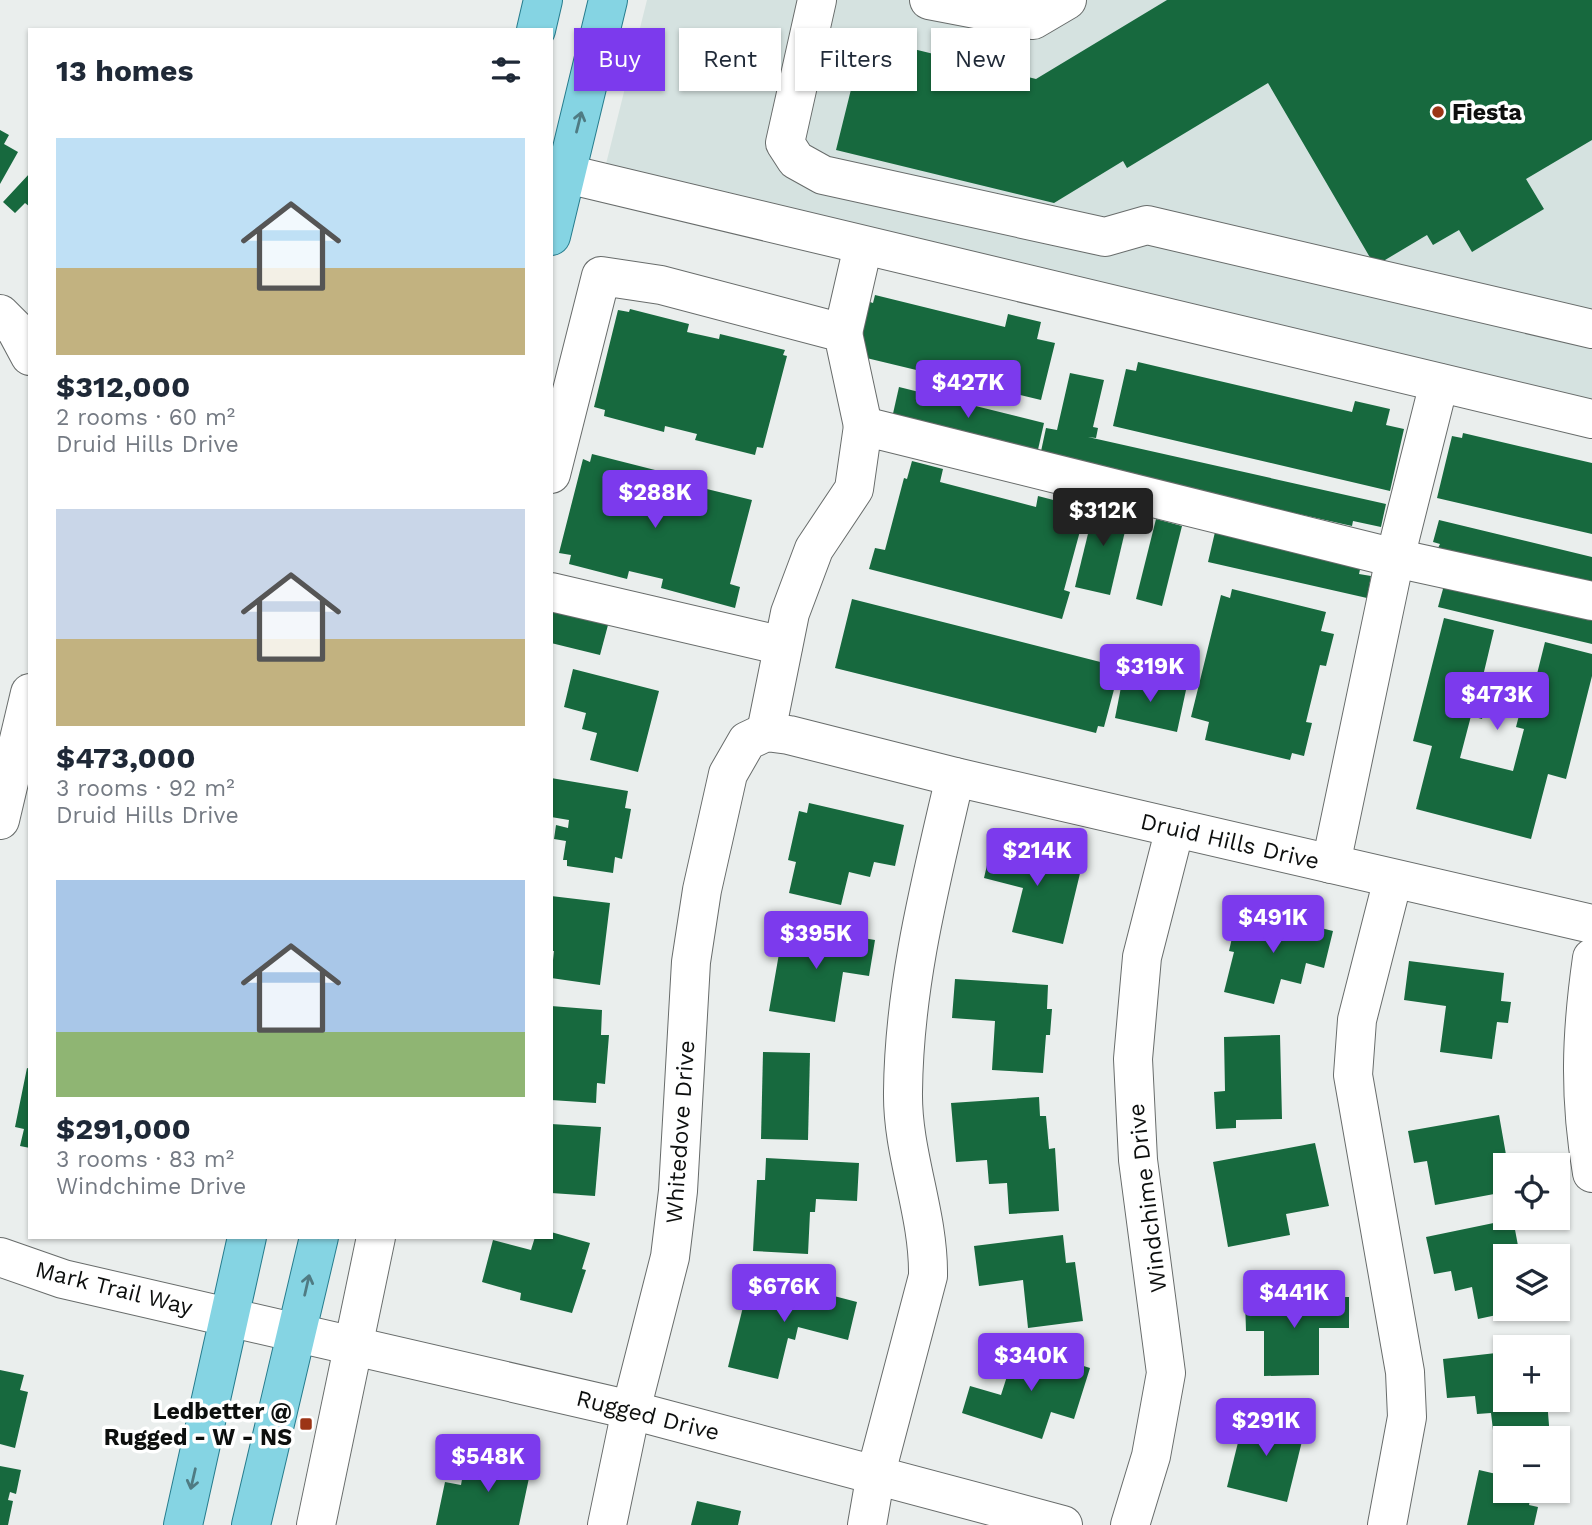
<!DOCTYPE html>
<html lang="en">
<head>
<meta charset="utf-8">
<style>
  body { margin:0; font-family:"Work Sans",sans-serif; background:#f2f2f3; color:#1f2937; height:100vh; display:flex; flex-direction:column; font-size:26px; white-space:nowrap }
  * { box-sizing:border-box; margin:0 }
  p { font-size:23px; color:#747a83 }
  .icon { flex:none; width:38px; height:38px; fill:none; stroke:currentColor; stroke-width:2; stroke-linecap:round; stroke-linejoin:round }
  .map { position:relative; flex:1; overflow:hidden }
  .sheet { position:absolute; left:28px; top:28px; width:525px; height:1211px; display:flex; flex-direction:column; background:#fff; border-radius:0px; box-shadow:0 2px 5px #0004 }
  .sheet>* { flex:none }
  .hud { position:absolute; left:574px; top:28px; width:665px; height:63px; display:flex; gap:14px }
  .fabs { position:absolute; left:1493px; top:1153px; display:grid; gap:14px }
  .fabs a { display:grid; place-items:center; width:77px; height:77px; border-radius:0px; background:#fff; box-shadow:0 2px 5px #0004; font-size:35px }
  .price { position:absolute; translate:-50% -60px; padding:0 16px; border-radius:7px; background:#7c3aed; color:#fff; font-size:23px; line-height:46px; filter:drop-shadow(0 2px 4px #0008) }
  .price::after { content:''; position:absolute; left:50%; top:42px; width:21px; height:16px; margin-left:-10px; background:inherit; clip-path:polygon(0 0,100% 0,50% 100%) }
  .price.selected { background:#222; color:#fff }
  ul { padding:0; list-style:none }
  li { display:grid; align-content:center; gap:14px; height:371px; padding:0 28px }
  li span { display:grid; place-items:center; height:217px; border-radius:0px; color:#555 }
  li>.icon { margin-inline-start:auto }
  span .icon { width:126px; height:126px; fill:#fffc; stroke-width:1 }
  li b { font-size:30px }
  h2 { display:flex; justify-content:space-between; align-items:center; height:84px; padding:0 28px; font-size:30px }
  .tag { padding:0 24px; border-radius:0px; background:#fff; box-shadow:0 2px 5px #0004; font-size:24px; line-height:63px }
  .tag.selected { background:#7c3aed; color:#fff }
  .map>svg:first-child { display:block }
</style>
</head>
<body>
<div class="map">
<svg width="1592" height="1525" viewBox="0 0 1592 1525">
  <rect width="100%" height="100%" fill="#eaeeed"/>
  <path fill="#d5e2e0" d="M647,0h945v401l-986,-237z"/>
  <g fill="#17693e">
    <path d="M1167,0h425v140l-66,39 18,30 -72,43 -13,-22 -26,15 -6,-10 -52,31 -107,-183 -141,85 -4,-7 -69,42 -218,-53 28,-113 172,42z"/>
    <path d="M0,130l9,5 -5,9 14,8 -18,32z"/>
    <path d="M30,173v34l-5,-4 -10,10 -12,-11z"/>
    <path d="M875,295l130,32 3,-13 33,8 -4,17 18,4 -14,57 -187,-45 13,-54 6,2z"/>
    <path d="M630,309l59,15 -2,8 32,7 1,-5 65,16 -2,5 4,1 -24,92 -6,-1 -2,8 -60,-15 2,-6 -32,-8 -1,6 -60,-16 1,-6 -11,-3 24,-97 11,2z"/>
    <path d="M1138,362l214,50 3,-11 35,8 -4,16 18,4 -14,62 -277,-65 13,-57 10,2z"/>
    <path d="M1070,373l34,7 -11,47 5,1 -2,10 -8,-1 298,67 -5,23 -28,-6 -1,5 -312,-70 6,-28 11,2z"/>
    <path d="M899,387l145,36 -7,31 -145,-36z"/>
    <path d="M1463,433l129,30v71l-155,-36 15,-62 10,2z"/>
    <path d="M592,454l63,16 -3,9 25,7 1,-4 74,18 -22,84 10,3 -5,21 -74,-20 2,-9 -34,-8 -2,8 -58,-15 2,-9 -12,-2 24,-94 7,3z"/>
    <path d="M912,461l31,8 -3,13 96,25 2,-11 27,7 -3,12 21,5 -19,70 6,2 -8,27 -193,-50 6,-21 10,2 19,-72 3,1z"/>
    <path d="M1096,501l34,9 -20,85 -35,-8z"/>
    <path d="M1156,519l26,7 -20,80 -26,-7z"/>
    <path d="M1439,520l153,37v31l-155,-38 3,-6 -7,-2z"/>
    <path d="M1215,532l146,33 -2,9 12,2 -4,22 -159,-36z"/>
    <path d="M1446,578l146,35v31l-154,-37z"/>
    <path d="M1232,589l94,23 -5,19 13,3 -8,32 -6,-1 -14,57 6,1 -8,33 -12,-3 -2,7 -85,-20 4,-18 -18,-5 30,-122 9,3z"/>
    <path d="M852,599l268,68 -16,60 -6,-1 -2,7 -261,-65z"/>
    <path d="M551,611l57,14 -8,30 -49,-12z"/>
    <path d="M1444,618l50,12 -11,46 9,2 -10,41 -11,-3 -11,42 53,13 11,-42 -8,-2 10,-39 7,2 12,-48 47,12v22l-26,103 -18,-5 -17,65 -115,-30 16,-63 -19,-5z"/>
    <path d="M573,669l86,22 -21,81 -48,-12 7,-27 -15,-4 4,-16 -22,-6z"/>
    <path d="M1123,677l63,13 -9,42 -62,-14z"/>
    <path d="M551,778l77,13 -3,17 6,1 -9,50 -7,-2 -2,16 -46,-7v-6h-4l3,-19 -12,-2 2,-14 12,3 1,-8 -18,-3z"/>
    <path d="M809,803l95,22 -9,41 -21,-4 -4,15 -21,-5 -8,33 -52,-12 7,-31 -8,-2 11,-49 8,2z"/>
    <path d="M993,839l90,22 -20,83 -51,-12 11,-44 -39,-10z"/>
    <path d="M551,896l59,7 -10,82 -49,-7 3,-27h-3z"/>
    <path d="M1244,909l89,22 -9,37 -18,-5 -5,21 -20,-5 -7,25 -50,-12 10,-40 -5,-1 5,-22 5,1z"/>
    <path d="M784,925l91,15 -6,36 -26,-4 -8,50 -66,-11z"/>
    <path d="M1409,961l95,12 -3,28 10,1 -3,21 -11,-1 -5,37 -52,-7 6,-46 -42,-6z"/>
    <path d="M955,979l93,6 -1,24h5l-2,26h-4l-3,38 -51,-3 3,-49 -43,-3z"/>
    <path d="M551,1006l51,4 -1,25h8l-4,49 -8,-1 -1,20 -45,-3z"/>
    <path d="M1280,1035l2,84 -46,1v8l-20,1 -2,-37 11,-1 -1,-54z"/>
    <path d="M763,1052l47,1 -2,87 -47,-1z"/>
    <path d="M27,1068l3,1v79l-10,-2 4,-17 -9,-2z"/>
    <path d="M1039,1097l1,19h6l3,33 6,-1 4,63 -50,3 -2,-31 -18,1 -2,-24 -31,2 -5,-59z"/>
    <path d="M1499,1115l9,51h-3v26l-70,13 -8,-44 -13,2 -6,-32z"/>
    <path d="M551,1124l50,3 -6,69 -44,-3z"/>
    <path d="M1315,1143l14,63 -43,8 4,21 -62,12 -15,-85z"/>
    <path d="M766,1158l93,5 -2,38 -41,-2 -1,13h-5l-2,42 -55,-3 4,-71h8z"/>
    <path d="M1513,1219l6,32 5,-1 1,6h-20v53l15,1 -42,9 -6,-32 -17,4 -4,-20 -17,3 -8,-37z"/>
    <path d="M551,1232l39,11 -8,26 4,1 -14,43 -52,-13 1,-7 -39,-11 11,-42 38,10 4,-13h16z"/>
    <path d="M1063,1235l3,28 9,-1 8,59 -55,7 -5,-48 -44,6 -5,-40z"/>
    <path d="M757,1276l100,26 -9,38 -50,-13 -3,13 -7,-2 -10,41 -50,-12 16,-64 5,1z"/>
    <path d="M1349,1297v31h-30v47l-55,1v-45h-18l-1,-33z"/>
    <path d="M1017,1345l73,23 -16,51 -23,-7 -9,27 -80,-26 8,-27 31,9z"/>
    <path d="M1505,1352v48h42l3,38h-45v9l-10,1 -4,-35 -14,1 -2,-18 -28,2 -4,-39z"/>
    <path d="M0,1370l24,5 -4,15 8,2 -13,56 -15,-4z"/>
    <path d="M1245,1414l60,15 -18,73 -60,-15z"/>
    <path d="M490,1450l43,9 -14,66h-83l9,-43 16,3 2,-11 21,4z"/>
    <path d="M0,1466l21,4 -5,24 -6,-2 -2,8 5,1 -5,24h-8z"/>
    <path d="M1479,1470l26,6v15h27l-3,14 9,2 -4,18h-67z"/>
    <path d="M697,1501l44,10 -3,14h-47z"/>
  </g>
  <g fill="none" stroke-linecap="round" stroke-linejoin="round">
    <g stroke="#686c6b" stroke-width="40">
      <g id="minor">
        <path d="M817,0l-32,143 11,17 27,15 282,62 42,-12 445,104"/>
        <path d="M929,0l104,20 34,-20"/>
        <path d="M567,174l1025,245"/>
        <path d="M0,314l16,16 14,26"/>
        <path d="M843,333l20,-87"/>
        <path d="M551,474l50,-198 60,9 182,48 20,93"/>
        <path d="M551,592l232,54"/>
        <path d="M766,732l24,-119 24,-64 40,-60 9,-63 532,132 197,43"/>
        <path d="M0,820l30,-127"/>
        <path d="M1331,864l64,-306 44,-175"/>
        <path d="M1592,958c-11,77 -13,139 0,215"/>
        <path d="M0,1257l63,22 568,131 432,115"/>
        <path d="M316,1525l60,-288"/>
        <path d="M607,1525l24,-115 39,-153 8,-66 13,-229 11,-72 26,-116 19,-33 19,-9 23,3 166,42 637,147"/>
        <path d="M867,1525l9,-52 52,-197c1,-63 -26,-122 -25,-184 1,-108 28,-211 52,-315"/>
        <path d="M1130,1525l21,-69 15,-83 -28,-213 -5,-101 9,-102 33,-129"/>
        <path d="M1387,1525l20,-108 -2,-45 -52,-297 4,-55 36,-141"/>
      </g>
    </g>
    <g stroke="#267c8d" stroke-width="40">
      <g id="major">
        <path d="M536,30l7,-30"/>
        <path d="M551,236l57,-236"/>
        <path d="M183,1525l64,-288"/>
        <path d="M251,1525l68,-288"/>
      </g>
    </g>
    <use href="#minor" stroke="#fff" stroke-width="38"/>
    <use href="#major" stroke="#85d4e3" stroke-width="38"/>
  </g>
  <defs><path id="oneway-shaft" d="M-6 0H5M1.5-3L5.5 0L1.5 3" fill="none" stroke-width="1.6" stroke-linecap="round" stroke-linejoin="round" transform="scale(1.75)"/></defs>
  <g stroke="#4f7b83">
    <use href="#oneway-shaft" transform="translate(579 122) rotate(-76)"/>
    <use href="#oneway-shaft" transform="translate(307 1285) rotate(-77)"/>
    <use href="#oneway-shaft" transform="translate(193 1479) rotate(103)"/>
  </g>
  <g fill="#9c3516" stroke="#fff" stroke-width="2.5">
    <circle cx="1438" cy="112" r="7"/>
    <rect x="299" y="1417" width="14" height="14" rx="3.5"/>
  </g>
  <g text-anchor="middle" stroke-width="7" stroke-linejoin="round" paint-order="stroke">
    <g font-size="23" font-weight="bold" fill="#0d0f0e" stroke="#fff" text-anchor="start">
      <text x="1452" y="120">Fiesta</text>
      <text x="292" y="1419" text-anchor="end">Ledbetter @<tspan x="292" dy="26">Rugged - W - NS</tspan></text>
    </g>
    <g font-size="23" fill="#0d0f0e" stroke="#fff">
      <text transform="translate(1230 841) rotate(13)" y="8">Druid Hills Drive</text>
      <text transform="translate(680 1132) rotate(-86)" y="8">Whitedove Drive</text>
      <text transform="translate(1147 1198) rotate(-97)" y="8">Windchime Drive</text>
      <text transform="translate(114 1288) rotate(14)" y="8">Mark Trail Way</text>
      <text transform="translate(648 1415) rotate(14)" y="8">Rugged Drive</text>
    </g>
  </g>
</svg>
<div class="fabs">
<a><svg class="icon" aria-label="locate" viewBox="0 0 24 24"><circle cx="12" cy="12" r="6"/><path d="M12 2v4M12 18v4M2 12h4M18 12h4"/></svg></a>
<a><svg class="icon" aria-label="layers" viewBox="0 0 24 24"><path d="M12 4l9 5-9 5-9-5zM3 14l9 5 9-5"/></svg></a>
<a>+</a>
<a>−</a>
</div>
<b class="price" style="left:968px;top:420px">$427K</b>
<b class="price" style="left:655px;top:530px">$288K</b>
<b class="price selected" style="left:1103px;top:548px">$312K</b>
<b class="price" style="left:1150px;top:704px">$319K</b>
<b class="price" style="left:1497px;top:732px">$473K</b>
<b class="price" style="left:1037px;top:888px">$214K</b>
<b class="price" style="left:1273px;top:955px">$491K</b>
<b class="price" style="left:816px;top:971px">$395K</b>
<b class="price" style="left:784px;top:1324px">$676K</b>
<b class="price" style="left:1294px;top:1330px">$441K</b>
<b class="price" style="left:1031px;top:1393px">$340K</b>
<b class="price" style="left:1266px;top:1458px">$291K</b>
<b class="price" style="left:488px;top:1494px">$548K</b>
<div class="hud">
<a class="tag selected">Buy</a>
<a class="tag">Rent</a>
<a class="tag">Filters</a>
<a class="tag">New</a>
</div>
<section class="sheet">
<h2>13 homes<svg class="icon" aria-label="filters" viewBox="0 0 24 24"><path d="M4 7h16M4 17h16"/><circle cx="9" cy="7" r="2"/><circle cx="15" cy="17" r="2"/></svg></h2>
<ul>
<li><span style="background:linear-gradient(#bfe0f5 60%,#c2b280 0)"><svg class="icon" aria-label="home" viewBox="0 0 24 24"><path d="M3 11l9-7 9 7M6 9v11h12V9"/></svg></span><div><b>$312,000</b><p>2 rooms · 60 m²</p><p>Druid Hills Drive</p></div></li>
<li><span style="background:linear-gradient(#c9d6e8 60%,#c2b280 0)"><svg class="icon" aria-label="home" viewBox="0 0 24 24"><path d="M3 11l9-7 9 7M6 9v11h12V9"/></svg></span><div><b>$473,000</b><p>3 rooms · 92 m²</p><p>Druid Hills Drive</p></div></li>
<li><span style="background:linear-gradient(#a9c7e8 70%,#8fb573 0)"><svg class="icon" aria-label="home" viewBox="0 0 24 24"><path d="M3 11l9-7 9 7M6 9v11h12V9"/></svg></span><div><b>$291,000</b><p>3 rooms · 83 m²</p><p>Windchime Drive</p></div></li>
</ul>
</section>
</div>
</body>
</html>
